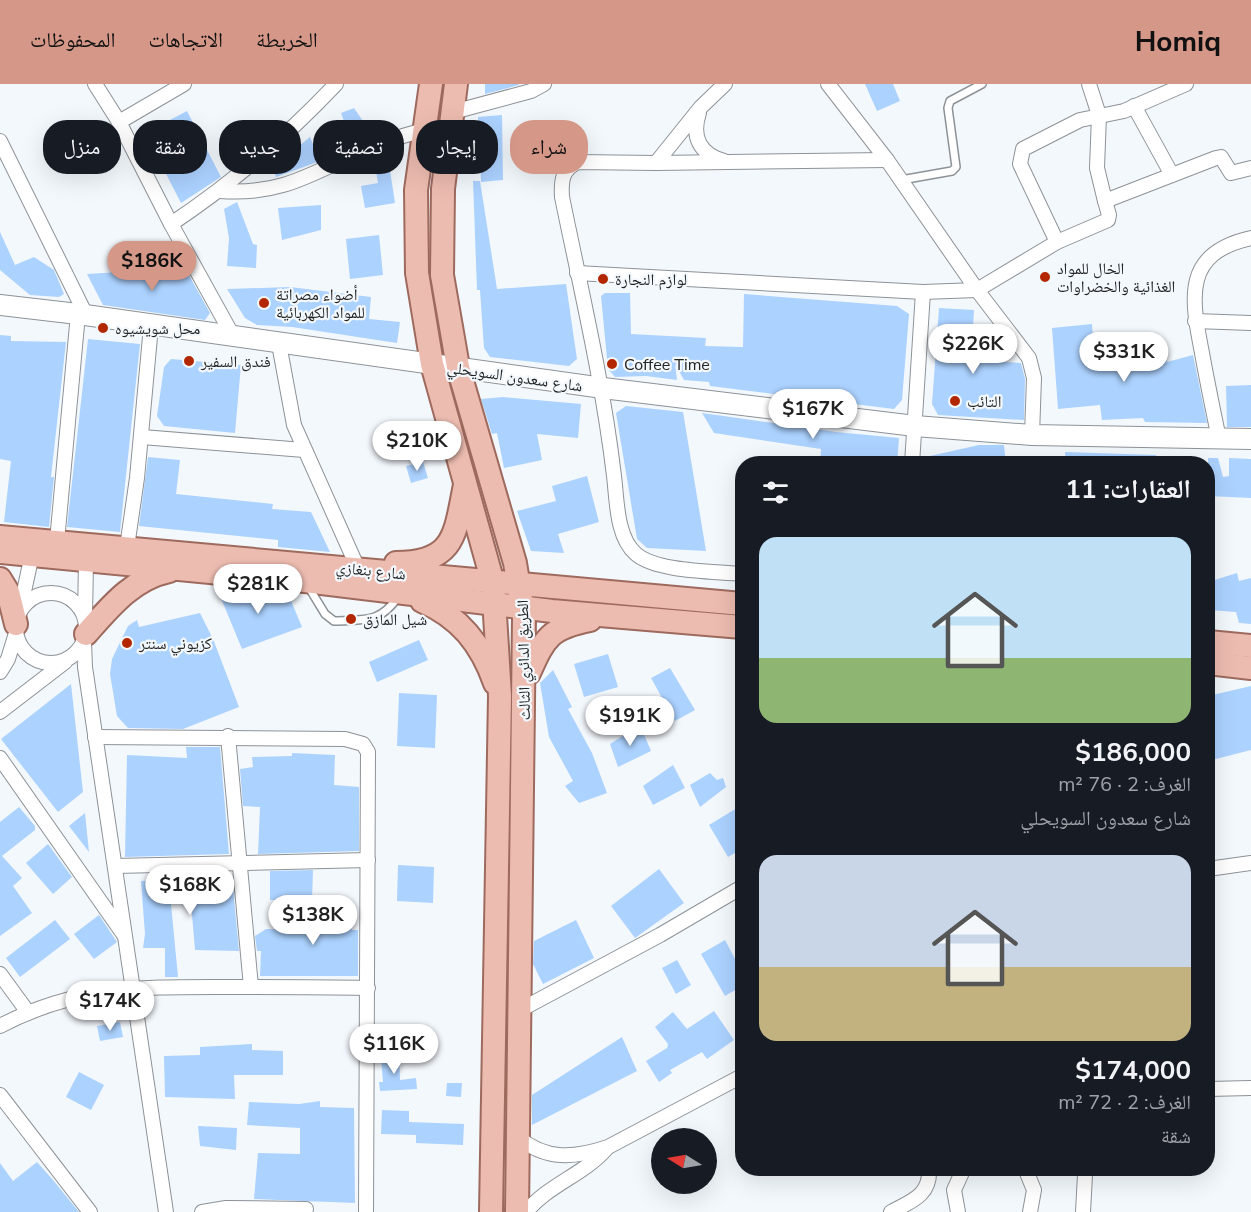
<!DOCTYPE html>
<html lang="ar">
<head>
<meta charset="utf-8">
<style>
  body { margin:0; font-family:"Nunito Sans","Noto Naskh Arabic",sans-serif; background:#242831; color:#f1f3f6; direction:rtl; height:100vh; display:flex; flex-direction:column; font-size:22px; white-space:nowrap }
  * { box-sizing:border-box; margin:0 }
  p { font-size:20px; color:#9ea1a6 }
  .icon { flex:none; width:33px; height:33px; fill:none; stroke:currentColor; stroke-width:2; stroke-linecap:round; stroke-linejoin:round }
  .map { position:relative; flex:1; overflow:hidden; direction:ltr }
  .drawer { position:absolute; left:735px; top:372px; width:480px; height:720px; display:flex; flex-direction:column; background:#171b24; border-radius:24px; box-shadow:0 6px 24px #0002; direction:rtl }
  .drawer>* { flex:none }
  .guide { position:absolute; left:18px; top:36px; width:570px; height:54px; direction:rtl; display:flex; gap:12px }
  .needle { width:39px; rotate:281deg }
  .tools { position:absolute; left:651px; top:1044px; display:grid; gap:12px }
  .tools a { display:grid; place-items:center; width:66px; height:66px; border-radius:50%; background:#171b24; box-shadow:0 6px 24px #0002; font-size:30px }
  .price { position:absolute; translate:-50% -51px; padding:0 14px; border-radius:21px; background:#fff; color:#222; font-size:20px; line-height:39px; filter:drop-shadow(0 2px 3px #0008) }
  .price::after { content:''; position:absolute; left:50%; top:36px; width:18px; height:14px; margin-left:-9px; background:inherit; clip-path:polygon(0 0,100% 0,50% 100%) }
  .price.active { background:#d59787; color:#111 }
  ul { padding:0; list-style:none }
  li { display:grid; align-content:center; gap:12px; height:318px; padding:0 24px }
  li span { display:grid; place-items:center; height:186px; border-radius:18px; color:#555 }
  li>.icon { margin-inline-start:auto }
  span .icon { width:108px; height:108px; fill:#fffc; stroke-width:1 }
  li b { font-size:26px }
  h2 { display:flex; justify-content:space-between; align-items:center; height:72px; padding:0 24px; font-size:26px }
  .chip { padding:0 21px; border-radius:24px; background:#171b24; box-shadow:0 6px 24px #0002; font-size:21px; line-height:54px }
  .chip.active { background:#d59787; color:#111 }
  header { display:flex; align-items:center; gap:36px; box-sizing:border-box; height:84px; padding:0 30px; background:#d59787; color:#111 }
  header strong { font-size:28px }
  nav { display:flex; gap:33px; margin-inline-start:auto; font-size:21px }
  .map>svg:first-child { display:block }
</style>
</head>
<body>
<header>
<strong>Homiq</strong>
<nav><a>الخريطة</a><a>الاتجاهات</a><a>المحفوظات</a></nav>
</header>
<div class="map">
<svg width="1251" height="1128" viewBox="0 0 1251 1128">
  <rect width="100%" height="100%" fill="#f3f8fd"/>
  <g fill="#acd2ff">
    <path d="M485,0h34v1l-34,9z"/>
    <path d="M865,0h28l7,17 -23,10z"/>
    <path d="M354,24l17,25 -26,15 -8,-21 8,-3 -4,-11z"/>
    <path d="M187,27l34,66 -40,26 -36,-70z"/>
    <path d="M502,31l1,65 -22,2 -3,-65z"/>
    <path d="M310,53l10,24 -44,16 -3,-10z"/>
    <path d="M388,73l7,46 -30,5 -4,-22 17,-3 -4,-24z"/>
    <path d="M473,97h7l17,108 69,-5 11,75 -8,7 -79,-9 -6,-9 -4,-58h-3z"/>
    <path d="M237,118l16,42 4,1 -1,23 -29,-2 2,-28 -5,-29z"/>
    <path d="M321,121v25l-39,10 -4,-32z"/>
    <path d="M0,148l15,33 19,-8 20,13 10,24 -5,3 -29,-2 -30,-25z"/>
    <path d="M379,151l4,40 -33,4 -4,-40z"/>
    <path d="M185,184l25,45 -5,7 -102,-15 -16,-31z"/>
    <path d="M290,203l81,10 -2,22 31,3 -3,21 -105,-16 -35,-2 -12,-7 -18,-29z"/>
    <path d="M605,209h25l1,41 75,4 -1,8 38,1 1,-53 153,12 12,8 -7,86 -8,9 -184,-23 -1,-4 -25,-2 -9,-16 2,16 -31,-4 -31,1 -7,-8 -7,-73z"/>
    <path d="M939,224l35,2 -3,50 50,3 4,16 -1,41 -86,-5 -6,-11z"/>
    <path d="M1092,240l3,41 33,-6 2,10 36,-10 1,3 26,-7 14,68 -62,-1 -2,-4 -41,2 -2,-15 -42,4 -6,-81z"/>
    <path d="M0,251l11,1v5l55,1 -15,135h3l-5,50 -45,-5 7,-61 -11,-2z"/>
    <path d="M88,255l52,5 -20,188 -53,-5z"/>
    <path d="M171,275l70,6 -6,68 -71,-7 -7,-10 7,-49z"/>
    <path d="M1251,301v42h-24l-1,-41z"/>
    <path d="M503,313l78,7 -3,34 -41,-4 5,26 -38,8 -7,-35 -5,1 -11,-35z"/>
    <path d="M626,322l57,6 23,139 -59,-3 -10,-9 -21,-126z"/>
    <path d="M702,329l134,19 63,6 -2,26h-77l1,-15 -107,-16z"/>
    <path d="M979,361h25l2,19h-85v-6z"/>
    <path d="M1065,368l91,3v9h-90z"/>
    <path d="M148,373l32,3 -4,34 97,10 -1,5 39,3 19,40 -52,-5v-7l-139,-14z"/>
    <path d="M1208,374h10l5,19 6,-1v-18l22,1v39l-43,-2z"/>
    <path d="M423,378l5,16 -17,5 -5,-17z"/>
    <path d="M587,392l12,46 -41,12 6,19 -33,-2 -14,-40 39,-10 -4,-15z"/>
    <path d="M1237,489l2,8 12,-3v46l-12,-1 -3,-11 -28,-2v-28z"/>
    <path d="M216,502l73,10 13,31 -60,22z"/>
    <path d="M200,529l13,26 26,68 -56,22 -55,-1 -11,-12 -7,-42 2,-15 16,-33 9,-6 2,7z"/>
    <path d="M419,556l9,20 -51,22 -8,-20z"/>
    <path d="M608,570l10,33 -34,10 -10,-33z"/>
    <path d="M670,584l25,42 -20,11 -24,-43z"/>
    <path d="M553,586l19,37 -4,2 24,44 15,40 -28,10 -14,-17 8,-5 -24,-44 -9,-54z"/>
    <path d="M71,600l12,108 -25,20 -57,-73z"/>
    <path d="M1251,602v64l-43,11v-65z"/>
    <path d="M399,609l38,2 -2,53 -38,-2z"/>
    <path d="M640,641l11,26 -33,16 -8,-23z"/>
    <path d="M186,663h34l9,107 -104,3 2,-102 60,3z"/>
    <path d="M292,669l43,2 -1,30 25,2v64l-101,3 2,-47 -17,-1 -3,-37 13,-2 -1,-10 40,-1z"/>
    <path d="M673,681l12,23 -32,17 -10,-19z"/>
    <path d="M710,689l7,7 6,-2 3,9 -26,20 -10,-22z"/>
    <path d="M742,721v44l-14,8 -19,-32z"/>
    <path d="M19,723l16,19v4l-33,26 20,22 -9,8 19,27 -32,23v-114z"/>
    <path d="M85,729l4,39 -20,-26z"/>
    <path d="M48,760l24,33 -19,17 -27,-31z"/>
    <path d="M398,781l36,2 -1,36 -36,-2z"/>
    <path d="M659,785l25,34 -49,35 -24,-32z"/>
    <path d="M313,786l-1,31 -42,-1v-29z"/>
    <path d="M232,794l7,73 -44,-1 -4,-47 -20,1 7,73h-13v-29h-22l2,-14 -4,-53 29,-1v3z"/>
    <path d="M316,819h36v27h6v46h-98l1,-25h-4l-2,-15 11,-7 50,1z"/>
    <path d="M99,831l18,27 -23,17 -20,-25z"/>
    <path d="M55,836l15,19 -50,38 -14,-19z"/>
    <path d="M576,836l18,38 -51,26 -10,-20 1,-23z"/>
    <path d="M725,856l17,32v14l-17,10 -24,-42z"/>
    <path d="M677,876l14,25 -15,9 -14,-26z"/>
    <path d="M714,927l20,29 -27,19 -5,-7 -32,18 2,3 -13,9 -13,-21 21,-13 1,-4 -13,-17 18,-15 14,17z"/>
    <path d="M120,938l3,15 -23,4 -3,-15z"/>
    <path d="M622,953l15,34 -105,54v-30z"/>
    <path d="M252,960v6l31,1v24h-49l1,24 -70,-2 -1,-41 36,-1v-8z"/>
    <path d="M399,967l1,29 16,-2 1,11 -37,2 -1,-9h4l-2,-24z"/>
    <path d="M79,988l25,13 -13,25 -25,-13z"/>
    <path d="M447,999h15l-1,14 -15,-1z"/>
    <path d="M320,1017v6l34,1 1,95 -101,-4 4,-46 42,1v-26l-53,-3 2,-23 50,2z"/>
    <path d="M382,1026l27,1v11l55,2 -1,21 -47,-2v-8l-35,-1z"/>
    <path d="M198,1042l39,2 -1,22 -36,-4z"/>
    <path d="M37,1078l16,18 26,32h-79v-49l13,18z"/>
  </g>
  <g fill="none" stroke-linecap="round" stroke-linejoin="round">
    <g stroke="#8d9297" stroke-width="10">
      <g id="lane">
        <path d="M901,96l51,-9 4,-4 -8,-59 2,-7 32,-17"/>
        <path d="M308,502l17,28 9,7c31,-2 45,3 64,-24"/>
      </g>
    </g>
    <g stroke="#8d9297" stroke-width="16">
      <g id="street">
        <path d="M95,0l24,38 52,102 63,114"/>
        <path d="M725,0l-24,23 -45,56 -78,-1c-16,7 -17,19 -16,35 19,93 41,185 52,279 3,23 2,61 22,78 21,18 78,17 106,20"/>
        <path d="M828,0l59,76 90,130 52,68 5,20 -2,57"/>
        <path d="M1089,0l10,31 -2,53 8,33"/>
        <path d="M1134,22l38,69"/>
        <path d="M453,28l78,-21 13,-7"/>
        <path d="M699,29c-8,24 1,41 25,48"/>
        <path d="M119,38l65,-38"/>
        <path d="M0,57l86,174"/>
        <path d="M656,79l231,-3"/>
        <path d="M220,107c63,5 96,-20 150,-44 17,-7 36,-12 54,-17"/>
        <path d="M171,140c60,-40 115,-87 165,-140"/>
        <path d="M1057,158l51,-22 1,-5 -4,-14 111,-43 5,-1 10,16 20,-5"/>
        <path d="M577,189l346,19 54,-2 80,-48 -37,-78 3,-15 57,-29 44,-9 62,-27"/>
        <path d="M1195,237l56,2"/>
        <path d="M279,260l15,81 62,139"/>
        <path d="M142,353l162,13"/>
        <path d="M1219,355c-6,-29 -12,-58 -17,-86 -11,-56 -19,-100 49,-115"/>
        <path d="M912,380l11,-172"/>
        <path d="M57,457l21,-227"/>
        <path d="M127,463l10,-69 14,-152"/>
        <path d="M84,470l2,8 -1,54"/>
        <circle cx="51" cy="544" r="35"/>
        <path d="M20,526l13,-60"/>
        <path d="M84,558l1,25 81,545"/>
        <path d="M0,588l8,-13 8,-26"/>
        <path d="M0,628l65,-50"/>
        <path d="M228,652l23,251"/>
        <path d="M95,653l250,2 18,5 5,8 -2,460"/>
        <path d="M0,674l124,177"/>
        <path d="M115,782l253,-6"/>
        <path d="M1208,785l43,-6"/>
        <path d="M0,890l27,37"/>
        <path d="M520,926l140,-75 82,-48"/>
        <path d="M0,942c76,-40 139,-39 222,-39 49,0 97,0 146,1"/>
        <path d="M1208,1005l43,-1"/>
        <path d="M0,1011l90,117"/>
        <path d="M518,1053c28,24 57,21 90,10l134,-71"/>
        <path d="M1025,1084l9,22 -4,22"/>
        <path d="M202,1128l24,-4 80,1"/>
        <path d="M526,1128c22,-27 57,-37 80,-63"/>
        <path d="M891,1128c21,-11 40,-17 38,-44"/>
        <path d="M958,1128l-4,-22 10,-22"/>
        <path d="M1083,1128l2,-37 -2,-7"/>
      </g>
    </g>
    <g stroke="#8d9297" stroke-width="22">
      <path id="secondary" d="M0,221l78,9 525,74 312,38 117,9 219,4"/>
    </g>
    <g stroke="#9e6a5e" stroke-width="26">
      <g id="primary">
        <path d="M431,0l-15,106 1,83 15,91 61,219 7,113 -9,516"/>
        <path d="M456,0l-13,105 -1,86 16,92 57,196 9,55 -7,594"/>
        <path d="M0,453l742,67"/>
        <path d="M0,468l305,29 247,30 190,16"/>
        <path d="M396,479c60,0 59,-30 69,-78"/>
        <path d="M0,495l8,13 8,32"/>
        <path d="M422,517c38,16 59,43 73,82"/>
        <path d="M86,550c24,-27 46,-55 83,-63"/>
        <path d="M1208,558l43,4"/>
        <path d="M1208,579l43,5"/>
        <path d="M529,589c16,-36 21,-45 61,-53"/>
      </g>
    </g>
    <use href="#lane" stroke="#fff" stroke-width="7"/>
    <use href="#street" stroke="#fff" stroke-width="14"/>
    <use href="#secondary" stroke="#fff" stroke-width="20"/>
    <use href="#primary" stroke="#edbcb0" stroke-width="22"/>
  </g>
  <g fill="#b22700" stroke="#f3f8fd" stroke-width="2">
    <circle cx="1045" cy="193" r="6"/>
    <circle cx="603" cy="195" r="6"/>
    <circle cx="264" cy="219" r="6"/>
    <circle cx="103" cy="244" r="6"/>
    <circle cx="189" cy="277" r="6"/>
    <circle cx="612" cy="280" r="6"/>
    <circle cx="955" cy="317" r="6"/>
    <circle cx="351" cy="535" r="6"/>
    <circle cx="127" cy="559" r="6"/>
  </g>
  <g text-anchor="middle" stroke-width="4.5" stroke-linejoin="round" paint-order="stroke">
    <g font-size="16" fill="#222425" stroke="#f3f8fd" text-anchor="start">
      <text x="1057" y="190">الخال للمواد<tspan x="1057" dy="18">الغذائية والخضراوات</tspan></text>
      <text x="615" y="201">لوازم النجارة</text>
      <text x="276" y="216">أضواء مصراتة<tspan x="276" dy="18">للمواد الكهربائية</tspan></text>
      <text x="115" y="250">محل شويشيوه</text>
      <text x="201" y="283">فندق السفير</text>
      <text x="624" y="286">Coffee Time</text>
      <text x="967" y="323">التائب</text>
      <text x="363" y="541">شيل المازق</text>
      <text x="139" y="565">كزيوني سنتر</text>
    </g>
    <g font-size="16" fill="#222425" stroke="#f3f8fd">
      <text transform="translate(515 292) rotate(8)" y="6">شارع سعدون السويحلي</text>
      <text transform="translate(371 486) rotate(6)" y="6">شارع بنغازي</text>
      <text transform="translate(523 576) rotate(-91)" y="6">الطريق الدائري الثالث</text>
    </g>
  </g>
</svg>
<div class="tools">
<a><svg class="needle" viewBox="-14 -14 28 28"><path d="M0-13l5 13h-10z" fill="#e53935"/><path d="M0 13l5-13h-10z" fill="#9ea1a6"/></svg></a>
</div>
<b class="price active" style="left:152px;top:208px">$186K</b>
<b class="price" style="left:973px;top:291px">$226K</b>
<b class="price" style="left:1124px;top:299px">$331K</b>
<b class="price" style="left:813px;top:356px">$167K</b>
<b class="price" style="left:417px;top:388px">$210K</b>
<b class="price" style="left:258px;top:531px">$281K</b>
<b class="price" style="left:630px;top:663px">$191K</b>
<b class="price" style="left:190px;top:832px">$168K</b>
<b class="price" style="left:313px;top:862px">$138K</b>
<b class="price" style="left:110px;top:948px">$174K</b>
<b class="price" style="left:394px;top:991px">$116K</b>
<div class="guide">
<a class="chip active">شراء</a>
<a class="chip">إيجار</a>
<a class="chip">تصفية</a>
<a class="chip">جديد</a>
<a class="chip">شقة</a>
<a class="chip">منزل</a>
</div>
<section class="drawer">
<h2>العقارات: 11<svg class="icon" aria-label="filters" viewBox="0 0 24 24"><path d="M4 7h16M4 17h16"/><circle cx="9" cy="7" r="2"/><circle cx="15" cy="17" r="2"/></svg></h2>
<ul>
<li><span style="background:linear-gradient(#bfe0f5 65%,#8fb573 0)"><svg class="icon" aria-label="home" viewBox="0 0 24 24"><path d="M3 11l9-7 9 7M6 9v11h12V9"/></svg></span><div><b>$186,000</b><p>الغرف: 2 · 76 m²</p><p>شارع سعدون السويحلي</p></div></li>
<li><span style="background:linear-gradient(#c9d6e8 60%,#c2b280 0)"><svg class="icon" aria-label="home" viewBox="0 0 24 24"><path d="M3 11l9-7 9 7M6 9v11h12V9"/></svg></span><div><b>$174,000</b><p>الغرف: 2 · 72 m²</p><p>شقة</p></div></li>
</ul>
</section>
</div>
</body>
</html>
